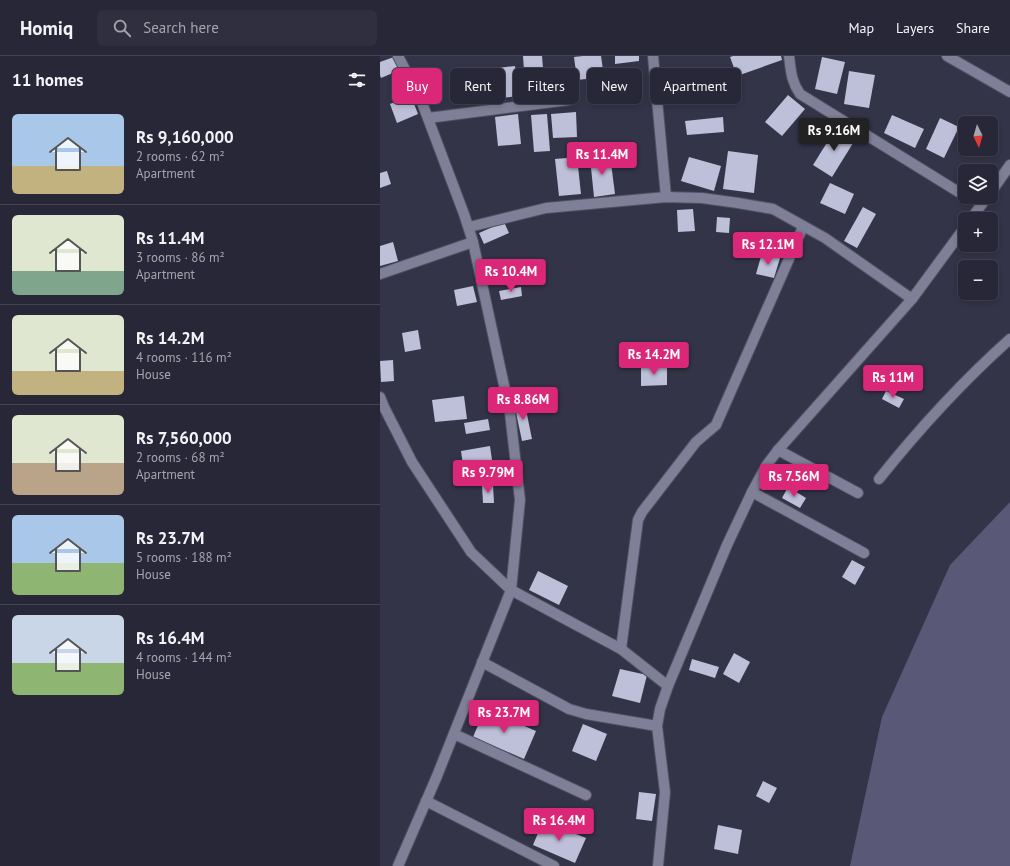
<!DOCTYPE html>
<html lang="en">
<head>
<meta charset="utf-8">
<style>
  body { margin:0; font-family:"PT Sans",sans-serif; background:#2f2f3f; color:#f1f3f6; height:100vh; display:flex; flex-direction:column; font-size:15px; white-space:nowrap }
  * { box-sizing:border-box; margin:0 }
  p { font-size:13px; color:#a4a5ad }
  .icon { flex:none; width:22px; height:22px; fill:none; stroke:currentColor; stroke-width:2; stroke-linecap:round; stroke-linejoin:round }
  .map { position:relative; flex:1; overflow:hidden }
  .sheet { display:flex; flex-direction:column; background:#272737; width:380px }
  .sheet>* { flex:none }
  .guide { position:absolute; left:12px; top:12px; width:380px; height:36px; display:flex; gap:8px }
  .needle { width:26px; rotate:175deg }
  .controls { position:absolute; left:578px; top:60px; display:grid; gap:8px }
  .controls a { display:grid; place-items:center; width:40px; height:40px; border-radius:6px; background:#272737; box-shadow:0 2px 6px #0003,0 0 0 1px #434452; font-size:20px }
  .price { position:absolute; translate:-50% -34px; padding:0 9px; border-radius:4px; background:#db2777; color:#fff; font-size:13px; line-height:26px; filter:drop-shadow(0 1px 2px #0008) }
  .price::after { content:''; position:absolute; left:50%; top:24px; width:12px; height:9px; margin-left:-6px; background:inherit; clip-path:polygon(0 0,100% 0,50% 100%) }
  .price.active { background:#222; color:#fff }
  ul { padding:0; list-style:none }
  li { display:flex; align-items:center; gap:12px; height:100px; padding:0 12px }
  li+li { border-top:1px solid #434452 }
  li span { display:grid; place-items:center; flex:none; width:112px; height:80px; border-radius:6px; color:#555 }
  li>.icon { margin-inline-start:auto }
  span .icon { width:48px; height:48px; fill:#fffc; stroke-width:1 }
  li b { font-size:17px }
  h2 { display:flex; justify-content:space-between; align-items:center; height:48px; padding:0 12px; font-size:17px }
  .pill { padding:0 14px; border-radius:6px; background:#272737; box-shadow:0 2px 6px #0003,0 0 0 1px #434452; font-size:14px; line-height:36px }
  .pill.active { background:#db2777; color:#fff }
  header { display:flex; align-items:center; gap:24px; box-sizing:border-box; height:56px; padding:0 20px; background:#272737; border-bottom:1px solid #434452 }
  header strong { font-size:19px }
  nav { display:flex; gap:22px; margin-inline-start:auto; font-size:14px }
  .search { width:280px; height:36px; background:#2f2f3f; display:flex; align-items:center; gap:10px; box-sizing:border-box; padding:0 14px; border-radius:6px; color:#a4a5ad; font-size:15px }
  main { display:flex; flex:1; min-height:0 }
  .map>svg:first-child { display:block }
</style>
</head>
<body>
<header>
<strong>Homiq</strong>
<div class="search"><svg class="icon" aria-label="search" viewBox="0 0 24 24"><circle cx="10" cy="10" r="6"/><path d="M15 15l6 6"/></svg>Search here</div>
<nav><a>Map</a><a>Layers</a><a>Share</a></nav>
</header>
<main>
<section class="sheet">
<h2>11 homes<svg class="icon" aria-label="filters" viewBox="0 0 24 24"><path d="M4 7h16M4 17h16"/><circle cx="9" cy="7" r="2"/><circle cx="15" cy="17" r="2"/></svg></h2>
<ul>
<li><span style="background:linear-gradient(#a9c7e8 65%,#c2b280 0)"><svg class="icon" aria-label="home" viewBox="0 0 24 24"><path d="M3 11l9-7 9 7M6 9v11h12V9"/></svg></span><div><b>Rs 9,160,000</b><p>2 rooms · 62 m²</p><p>Apartment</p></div></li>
<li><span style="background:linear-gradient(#dfe7d0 70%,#7fa58c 0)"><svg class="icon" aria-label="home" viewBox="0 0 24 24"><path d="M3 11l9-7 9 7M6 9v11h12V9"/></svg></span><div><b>Rs 11.4M</b><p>3 rooms · 86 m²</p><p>Apartment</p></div></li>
<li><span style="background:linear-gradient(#dfe7d0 70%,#c2b280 0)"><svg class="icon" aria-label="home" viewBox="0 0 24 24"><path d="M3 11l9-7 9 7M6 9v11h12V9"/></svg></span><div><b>Rs 14.2M</b><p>4 rooms · 116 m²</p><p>House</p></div></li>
<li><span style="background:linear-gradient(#dfe7d0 60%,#b9a48a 0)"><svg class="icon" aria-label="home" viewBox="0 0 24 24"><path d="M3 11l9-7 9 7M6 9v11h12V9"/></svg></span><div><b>Rs 7,560,000</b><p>2 rooms · 68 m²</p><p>Apartment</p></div></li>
<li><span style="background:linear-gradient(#a9c7e8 60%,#8fb573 0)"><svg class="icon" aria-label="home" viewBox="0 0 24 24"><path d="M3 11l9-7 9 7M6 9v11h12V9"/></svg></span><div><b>Rs 23.7M</b><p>5 rooms · 188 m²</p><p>House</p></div></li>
<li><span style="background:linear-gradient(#c9d6e8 60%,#8fb573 0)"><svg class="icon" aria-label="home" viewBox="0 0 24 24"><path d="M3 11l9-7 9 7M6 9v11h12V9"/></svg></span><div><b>Rs 16.4M</b><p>4 rooms · 144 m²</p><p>House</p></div></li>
</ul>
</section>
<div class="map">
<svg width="630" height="810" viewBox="0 0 630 810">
  <rect width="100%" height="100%" fill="#343449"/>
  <path fill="#595977" d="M630,446v364h-160l32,-149 68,-152z"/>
  <g fill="#bebfd9">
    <path d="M143,0h19l1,12 -19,2z"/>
    <path d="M203,0h18l3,21 -27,3 -3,-23z"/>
    <path d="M235,0h24v5l-24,3z"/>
    <path d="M353,0h48l1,4 -45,16 -7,-19z"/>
    <path d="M14,1l6,13 -19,8 -1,-3v-13z"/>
    <path d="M442,1l23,5 -8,32 -22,-5z"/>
    <path d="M135,10l4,30 -18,2 -4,-30z"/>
    <path d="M469,15l26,4 -6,33 -25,-4z"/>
    <path d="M260,23l2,12 -31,4 -2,-12z"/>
    <path d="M408,39l17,14 -23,27 -17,-14z"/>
    <path d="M31,40l7,18 -21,9 -7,-19z"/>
    <path d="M196,56l1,25 -24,1 -2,-24z"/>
    <path d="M138,58l3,30 -23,2 -3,-29z"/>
    <path d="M167,58l3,37 -16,1 -3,-37z"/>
    <path d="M512,59l32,14 -9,19 -31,-15z"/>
    <path d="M343,61l1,15 -37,3 -2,-14z"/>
    <path d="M560,62l19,9 -15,31 -18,-9z"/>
    <path d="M456,72l19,12 -23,37 -19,-12z"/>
    <path d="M348,95l30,4 -4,38 -31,-4z"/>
    <path d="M230,99l5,39 -21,3 -4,-39z"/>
    <path d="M197,101l4,37 -22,2 -4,-37z"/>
    <path d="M309,101l32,9 -7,25 -33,-10z"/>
    <path d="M7,115l4,13 -11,4v-15z"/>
    <path d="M450,127l24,11 -9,20 -25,-11z"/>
    <path d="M483,151l13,7 -19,34 -13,-7z"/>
    <path d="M313,153l2,22 -17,1 -1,-22z"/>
    <path d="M337,161l13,1 -1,15 -13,-1z"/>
    <path d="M124,166l5,11 -25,11 -5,-11z"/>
    <path d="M13,186l5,19 -18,5v-20z"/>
    <path d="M382,197l18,5 -6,20 -18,-4z"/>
    <path d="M93,230l4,16 -20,4 -3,-16z"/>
    <path d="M141,231l1,9 -21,4 -2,-9z"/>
    <path d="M38,274l3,19 -16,3 -3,-19z"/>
    <path d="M13,304l1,21 -13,1 -1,-21z"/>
    <path d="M287,311v18l-26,1v-18z"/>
    <path d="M506,335l18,8 -5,9 -17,-9z"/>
    <path d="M84,340l3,23 -32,3 -3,-22z"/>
    <path d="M144,344l8,39 -10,2 -8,-38z"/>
    <path d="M108,363l2,11 -24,4 -2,-11z"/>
    <path d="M110,390l2,14 -29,5 -2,-14z"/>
    <path d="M102,429h11l1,18h-11z"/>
    <path d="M408,431l18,11 -6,10 -18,-10z"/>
    <path d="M472,504l13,7 -10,18 -13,-8z"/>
    <path d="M158,515l30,15 -9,19 -30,-15z"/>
    <path d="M354,597l16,9 -11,21 -16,-9z"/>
    <path d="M312,603l27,8 -4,11 -26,-8z"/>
    <path d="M240,613l27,6 -7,28 -28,-7z"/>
    <path d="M105,653l51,22 -12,28 -51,-22z"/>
    <path d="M203,668l24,10 -11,27 -24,-10z"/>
    <path d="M383,725l14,7 -8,15 -13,-7z"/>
    <path d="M259,736l17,2 -4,27 -16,-2z"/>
    <path d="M163,765l43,17 -11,25 -42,-18z"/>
    <path d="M338,769l24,5 -4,24 -24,-5z"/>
  </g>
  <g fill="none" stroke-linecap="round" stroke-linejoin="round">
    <g stroke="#515162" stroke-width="12">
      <g id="street">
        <path d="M273,0l13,141"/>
        <path d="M409,0c2,15 2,25 11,38l165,102"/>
        <path d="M567,0l63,36"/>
        <path d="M48,62l141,-18"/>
        <path d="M611,136l19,-27"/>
        <path d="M591,163l16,-22"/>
        <path d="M89,171l77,-19 120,-11 36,1 36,5 35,6 52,29 87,61"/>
        <path d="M0,218l93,-32"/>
        <path d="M0,341l4,10 28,55 59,90 40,38 110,59 47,37"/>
        <path d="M398,394l80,43"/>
        <path d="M499,423c40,-50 84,-98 131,-140"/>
        <path d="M372,436l112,61"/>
        <path d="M241,593l17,-129 4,-8 54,-70 20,-17 87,-198"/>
        <path d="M102,606l87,47 17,5 71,12"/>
        <path d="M74,678l132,61"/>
        <path d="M46,745l128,65"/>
        <path d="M18,810l39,-90 74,-186 9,-90 -10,-87 -37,-171 -9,-28 -43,-114 -23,-44"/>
        <path d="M278,810l7,-74 -8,-66 3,-17 8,-23 59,-141 25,-53 14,-26 12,-16 134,-151 53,-72"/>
      </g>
    </g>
    <use href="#street" stroke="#7f8097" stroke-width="10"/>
  </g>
</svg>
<div class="controls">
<a><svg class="needle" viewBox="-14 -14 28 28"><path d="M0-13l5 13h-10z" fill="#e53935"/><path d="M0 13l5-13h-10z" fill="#a4a5ad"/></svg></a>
<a><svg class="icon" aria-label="layers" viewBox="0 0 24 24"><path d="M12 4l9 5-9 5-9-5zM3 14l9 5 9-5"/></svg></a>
<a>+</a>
<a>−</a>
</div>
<b class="price active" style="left:454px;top:96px">Rs 9.16M</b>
<b class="price" style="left:222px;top:120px">Rs 11.4M</b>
<b class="price" style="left:388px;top:210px">Rs 12.1M</b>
<b class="price" style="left:131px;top:237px">Rs 10.4M</b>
<b class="price" style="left:274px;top:320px">Rs 14.2M</b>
<b class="price" style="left:513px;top:343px">Rs 11M</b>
<b class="price" style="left:143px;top:365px">Rs 8.86M</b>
<b class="price" style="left:108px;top:438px">Rs 9.79M</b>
<b class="price" style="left:414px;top:442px">Rs 7.56M</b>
<b class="price" style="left:124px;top:678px">Rs 23.7M</b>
<b class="price" style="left:179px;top:786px">Rs 16.4M</b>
<div class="guide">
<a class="pill active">Buy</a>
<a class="pill">Rent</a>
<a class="pill">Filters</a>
<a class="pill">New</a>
<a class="pill">Apartment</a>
</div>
</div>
</main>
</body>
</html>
